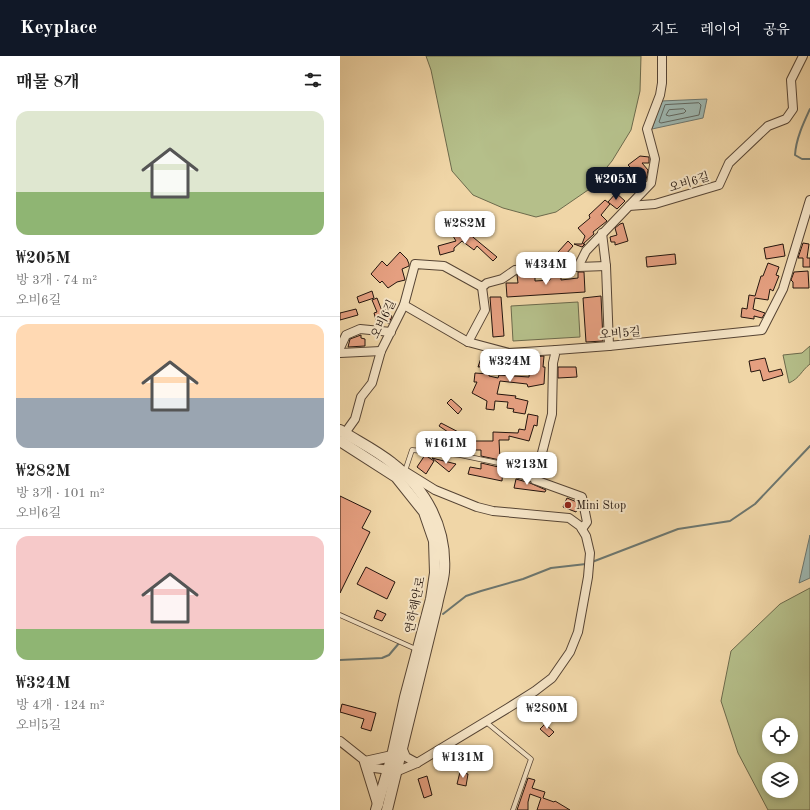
<!DOCTYPE html>
<html lang="ko">
<head>
<meta charset="utf-8">
<style>
  body { margin:0; font-family:"Old Standard TT","Noto Serif KR",serif; background:#f2f2f2; color:#222; height:100vh; display:flex; flex-direction:column; font-size:15px; white-space:nowrap }
  * { box-sizing:border-box; margin:0 }
  p { font-size:13px; color:#767676 }
  .icon { flex:none; width:22px; height:22px; fill:none; stroke:currentColor; stroke-width:2; stroke-linecap:round; stroke-linejoin:round }
  .map { position:relative; flex:1; overflow:hidden }
  .sheet { display:flex; flex-direction:column; background:#fff; width:340px }
  .sheet>* { flex:none }
  .tools { position:absolute; left:422px; top:662px; display:grid; gap:8px }
  .tools a { display:grid; place-items:center; width:36px; height:36px; border-radius:50%; background:#fff; box-shadow:0 2px 6px #0003; font-size:20px }
  .price { position:absolute; translate:-50% -34px; padding:0 9px; border-radius:8px; background:#fff; color:#222; font-size:13px; line-height:26px; filter:drop-shadow(0 1px 2px #0008) }
  .price::after { content:''; position:absolute; left:50%; top:24px; width:12px; height:9px; margin-left:-6px; background:inherit; clip-path:polygon(0 0,100% 0,50% 100%) }
  .price.current { background:#111827; color:#fff }
  ul { padding:0; list-style:none }
  li { display:grid; align-content:center; gap:8px; height:212px; padding:0 16px }
  li+li { border-top:1px solid #e0e0e0 }
  li span { display:grid; place-items:center; height:124px; border-radius:12px; color:#555 }
  li>.icon { margin-inline-start:auto }
  span .icon { width:72px; height:72px; fill:#fffc; stroke-width:1 }
  li b { font-size:17px }
  h2 { display:flex; justify-content:space-between; align-items:center; height:48px; padding:0 16px; font-size:17px }
  header { display:flex; align-items:center; gap:24px; box-sizing:border-box; height:56px; padding:0 20px; background:#111827; color:#fff }
  header strong { font-size:19px }
  nav { display:flex; gap:22px; margin-inline-start:auto; font-size:14px }
  main { display:flex; flex:1; min-height:0 }
  .map>svg:first-child { display:block }
</style>
</head>
<body>
<header>
<strong>Keyplace</strong>
<nav><a>지도</a><a>레이어</a><a>공유</a></nav>
</header>
<main>
<section class="sheet">
<h2>매물 8개<svg class="icon" aria-label="filters" viewBox="0 0 24 24"><path d="M4 7h16M4 17h16"/><circle cx="9" cy="7" r="2"/><circle cx="15" cy="17" r="2"/></svg></h2>
<ul>
<li><span style="background:linear-gradient(#dfe7d0 65%,#8fb573 0)"><svg class="icon" aria-label="home" viewBox="0 0 24 24"><path d="M3 11l9-7 9 7M6 9v11h12V9"/></svg></span><div><b>₩205M</b><p>방 3개 · 74 m²</p><p>오비6길</p></div></li>
<li><span style="background:linear-gradient(#ffd9b3 60%,#9aa5b1 0)"><svg class="icon" aria-label="home" viewBox="0 0 24 24"><path d="M3 11l9-7 9 7M6 9v11h12V9"/></svg></span><div><b>₩282M</b><p>방 3개 · 101 m²</p><p>오비6길</p></div></li>
<li><span style="background:linear-gradient(#f6c9c9 75%,#8fb573 0)"><svg class="icon" aria-label="home" viewBox="0 0 24 24"><path d="M3 11l9-7 9 7M6 9v11h12V9"/></svg></span><div><b>₩324M</b><p>방 4개 · 124 m²</p><p>오비5길</p></div></li>
</ul>
</section>
<div class="map">
<svg width="470" height="754" viewBox="0 0 470 754">
  <rect width="100%" height="100%" fill="#f0d6a7"/>
  <filter id="stains"><feTurbulence type="fractalNoise" baseFrequency=".005" numOctaves="4"/><feColorMatrix values="0 0 0 0 .2 0 0 0 0 .09 0 0 0 0 .02 0 0 0 .5 -.17"/></filter>
  <radialGradient id="worn" r=".72"><stop offset=".6" stop-color="#630" stop-opacity="0"/><stop offset="1" stop-color="#630" stop-opacity=".3"/></radialGradient>
  <g fill="#b5bf8a" stroke="#6c6a4c" fill-rule="evenodd">
    <path d="M86,0h215l-1,35 -9,39 -19,31 -24,29 -32,22 -20,5 -33,-9 -30,-13 -21,-24 -21,-101z"/>
    <path d="M238,246l2,35 -67,4 -2,-35z"/>
    <path d="M470,290v18c-9,7 -10,14 -21,19l-6,-28 19,-2z"/>
    <path d="M470,532v222h-42l-30,-57 -17,-52 10,-50 49,-47zM429,669h22v22h-22zM429,713h22v22h-22z"/>
  </g>
  <g fill="#9db7b1" stroke="#6c766f">
    <path d="M367,43l-4,19 -51,11 9,-28z"/>
    <path d="M470,479v43l-11,5z"/>
  </g>
  <g fill="none" stroke-linecap="round" stroke-linejoin="round">
    <g stroke="#60665f" stroke-width="1">
      <path d="M359,47l2,2 -2,10 -38,8 -2,-1 6,-17z"/>
      <path d="M344,53l2,2 -2,2 -15,3 -3,-1 3,-5z"/>
    </g>
    <g stroke="#6c766f" stroke-width="2">
      <path d="M470,53c-7,15 -14,30 -15,46l7,4h8"/>
      <path d="M252,506l86,-33 52,-8 25,-17 55,-58"/>
      <path d="M103,558l23,-18 15,-5 42,-12 28,-11 35,-4"/>
      <path d="M0,604l42,-2 7,-3 11,-13"/>
    </g>
  </g>
  <g fill="#e59f80" stroke="#23140d">
    <path d="M300,100l9,1v6h-7l6,7 -2,10 -11,11 -8,-7 8,-8 -7,-4 4,-3 -4,-4z"/>
    <path d="M272,116l5,4 -1,2 6,5 -5,6 -12,-9z"/>
    <path d="M276,137l9,8 -8,8 -9,-7z"/>
    <path d="M265,144l5,4 -9,11 6,6 -14,11 1,2 -11,10h2l-3,3 -8,-3h8l3,-8 -7,-8 12,-10 -1,-3z"/>
    <path d="M283,167l5,18 -13,4v-3h-4l-1,-5 7,-2 -2,-7 5,-4z"/>
    <path d="M122,175l6,2 29,24 -4,4 -16,-15 -3,4 -12,-9 -8,7v3l-14,4 -2,-9 18,-5 -3,-5z"/>
    <path d="M228,185l5,5 -7,8 5,5 -1,1h-7l-2,-2 2,-2 -5,-4z"/>
    <path d="M463,187l6,1 -2,14h3v9h-7v-9h-5z"/>
    <path d="M443,188l2,12 -19,3 -2,-11z"/>
    <path d="M60,196l7,7 2,5v2l-7,3 3,11 -8,2 -9,6 -6,-7 -2,2 -9,-9 11,-13 5,5z"/>
    <path d="M335,198l1,10 -29,3 -1,-10z"/>
    <path d="M428,207l11,4 -3,8 3,1 -6,15 -3,-2 -2,11 -13,-2 -2,11 12,4 -3,5 -8,-2v3l-13,-2 1,-9 5,1 2,-14 6,1 6,-20h2z"/>
    <path d="M214,214h7v10l17,-2v-6h6l1,20 -78,5 -1,-14h12l-1,-8 18,-1v7l15,-1v-4h4z"/>
    <path d="M468,215l1,17h-16v-6l-2,-2 3,-8z"/>
    <path d="M32,235l2,7 -15,5 -2,-6z"/>
    <path d="M261,240l2,45 -17,1 -3,-44z"/>
    <path d="M150,241h11l3,39 -11,1z"/>
    <path d="M37,242l5,13 5,-2 2,6h2l1,2 -4,7 -2,-7 -10,3 -2,-7 3,-1 -5,-12z"/>
    <path d="M16,253l2,6 -18,5v-7z"/>
    <path d="M21,279v3l4,1v7l-17,1 2,-8z"/>
    <path d="M143,296l9,2 -4,12 -10,1z"/>
    <path d="M155,299l22,5v-2l27,-2 -1,11h2l-1,17 -16,3 -1,-3 -27,-3 -3,13 19,2 -1,2 13,3 -3,13 -12,-2 1,-3 -7,-1 1,-6 -13,-1 -1,9 -8,-1 1,-8 -15,-8 5,-11h-3l1,-9 14,1v2l9,2 1,-3 30,2 1,-12 -28,1 1,-5 -9,-2z"/>
    <path d="M425,302l4,14 12,-3 2,6 -20,6 -3,-11 -9,2 -2,-11z"/>
    <path d="M218,311h18l1,10 -19,1z"/>
    <path d="M111,343l11,10 -4,5 -11,-11z"/>
    <path d="M188,358l10,2 -1,10 -3,-1 -5,16 -20,-5v4h-10l1,20 -19,-4v-6h-17l2,-3 -19,-9h10l-18,-12 2,-3 29,15 -1,3h24v-9l25,1 1,-4 6,1z"/>
    <path d="M98,381h8l-1,13 -8,-1z"/>
    <path d="M85,399l9,6 -8,13 -9,-7z"/>
    <path d="M92,402l24,6 -7,8z"/>
    <path d="M141,407l22,5 -1,13 -34,-7 2,-7 11,2z"/>
    <path d="M179,411l13,3 -1,5 -13,-3z"/>
    <path d="M176,423l14,4 16,7 -1,2 -31,-4z"/>
    <path d="M0,440l31,15 -9,17 8,4 -30,61z"/>
    <path d="M227,442l10,4 1,5 -2,5 -13,-5z"/>
    <path d="M26,511l29,15 -8,17 -30,-15z"/>
    <path d="M37,554l9,4 -4,7 -8,-3z"/>
    <path d="M2,648l34,9 -5,18 -10,-3 3,-9 -24,-7z"/>
    <path d="M205,668l9,8 -5,5 -9,-8z"/>
    <path d="M120,716l8,2 -2,12 -9,-2z"/>
    <path d="M87,720l5,19 -8,3 -6,-19z"/>
    <path d="M188,722l7,2 -3,8 13,4 -2,6 11,4 1,-1 15,9h-33l4,-12 -11,-4 -2,8v8h-11z"/>
  </g>
  <g fill="none" stroke-linecap="round" stroke-linejoin="round">
    <g stroke="#564434" stroke-width="5.5">
      <g id="service">
        <path d="M65,415l7,-21 48,5 48,10 -2,8 29,7"/>
        <path d="M0,559l78,35"/>
        <path d="M146,666l45,37 -18,51"/>
      </g>
    </g>
    <g stroke="#564434" stroke-width="10">
      <g id="minor">
        <path d="M289,150l22,-23 4,-24 -8,-30 13,-34 2,-12v-27"/>
        <path d="M262,177l4,33 3,80"/>
        <path d="M238,211l28,-1"/>
        <path d="M64,249l64,37 41,11 47,-3"/>
        <path d="M128,286l17,-32 -3,-23"/>
        <path d="M0,292l6,-13 14,-6 31,3"/>
        <path d="M0,297l41,-2"/>
        <path d="M5,377l10,-14 6,-22 11,-14 9,-32 23,-46 11,-41 29,2 38,21 5,-4 15,-4 13,-9 11,-1h18l9,-5 25,3 8,-16 43,-45 26,-2 64,-19 10,-22 39,-37 18,-7 7,-10 -2,-29 12,-24"/>
        <path d="M242,473l5,-7 -5,-25 -47,-17 17,-66 1,-51 3,-13 53,-4 153,-16 21,-41 27,-89"/>
        <path d="M0,685l34,27 24,3 19,-8 91,-55 27,-17 17,-13 18,-26 8,-20 10,-55 2,-24 -4,-17 -6,-10 -11,-8 -76,-7 -16,-4 -42,-17 -29,-18"/>
        <path d="M62,691l4,10 11,6"/>
      </g>
    </g>
    <g stroke="#564434" stroke-width="12">
      <g id="tertiary">
        <path d="M0,374c17,11 36,20 52,33 34,26 55,65 52,109 -1,11 -5,22 -7,33l-50,205"/>
        <path d="M0,385l56,36 28,35 10,29 1,32 -4,26 -26,98 -13,59 -16,54"/>
        <path d="M38,748l-13,-42 27,-6"/>
      </g>
    </g>
    <use href="#service" stroke="#f5e4c6" stroke-width="4"/>
    <use href="#minor" stroke="#f5e4c6" stroke-width="8"/>
    <use href="#tertiary" stroke="#f5e4c6" stroke-width="10"/>
  </g>
  <circle fill="#8f2418" stroke="#f5e4c6" stroke-width="1.5" cx="228" cy="449" r="4"/>
  <g text-anchor="middle" stroke-width="4" stroke-linejoin="round" paint-order="stroke">
    <g font-size="12" fill="#23140d" stroke="#f5e4c6">
      <text transform="translate(349 126) rotate(-17)" y="4">오비6길</text>
      <text transform="translate(43 263) rotate(-64)" y="4">오비6길</text>
      <text transform="translate(280 277) rotate(-5)" y="4">오비5길</text>
      <text transform="translate(75 549) rotate(-78)" y="4">연하해안로</text>
    </g>
    <g font-size="12" fill="#23140d" stroke="#f5e4c6" text-anchor="start">
      <text x="236" y="453">Mini Stop</text>
    </g>
  </g>
  <rect width="100%" height="100%" filter="url(#stains)"/>
  <rect width="100%" height="100%" fill="url(#worn)"/>
</svg>
<div class="tools">
<a><svg class="icon" aria-label="locate" viewBox="0 0 24 24"><circle cx="12" cy="12" r="6"/><path d="M12 2v4M12 18v4M2 12h4M18 12h4"/></svg></a>
<a><svg class="icon" aria-label="layers" viewBox="0 0 24 24"><path d="M12 4l9 5-9 5-9-5zM3 14l9 5 9-5"/></svg></a>
</div>
<b class="price current" style="left:276px;top:145px">₩205M</b>
<b class="price" style="left:125px;top:189px">₩282M</b>
<b class="price" style="left:206px;top:230px">₩434M</b>
<b class="price" style="left:170px;top:327px">₩324M</b>
<b class="price" style="left:106px;top:409px">₩161M</b>
<b class="price" style="left:187px;top:430px">₩213M</b>
<b class="price" style="left:207px;top:674px">₩280M</b>
<b class="price" style="left:123px;top:723px">₩131M</b>
</div>
</main>
</body>
</html>
